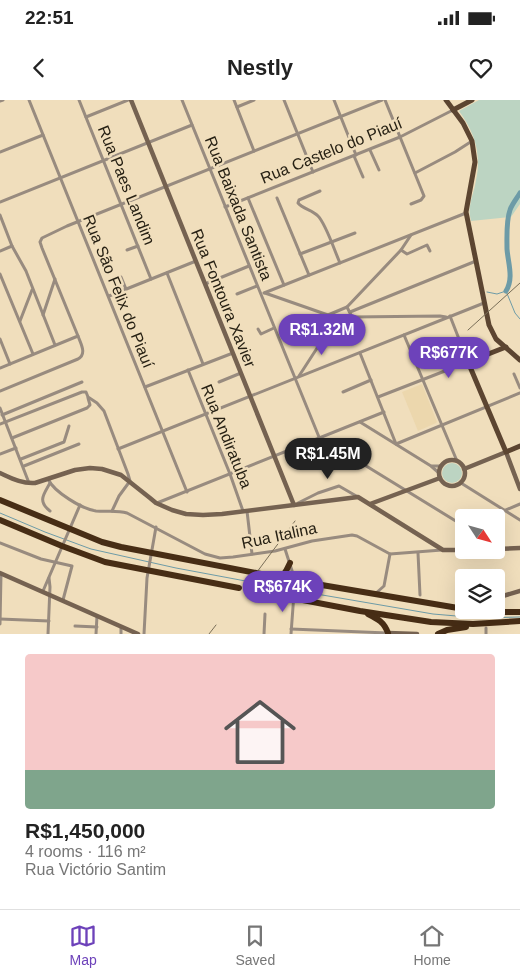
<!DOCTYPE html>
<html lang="en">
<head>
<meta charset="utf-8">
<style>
  body { margin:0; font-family:Arial,sans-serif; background:#f6f6f6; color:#222; height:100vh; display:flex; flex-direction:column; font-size:19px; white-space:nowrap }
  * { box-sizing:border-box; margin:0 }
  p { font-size:16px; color:#767676 }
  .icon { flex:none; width:28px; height:28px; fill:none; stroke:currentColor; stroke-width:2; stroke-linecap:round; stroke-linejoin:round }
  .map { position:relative; height:534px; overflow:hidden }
  .sheet { display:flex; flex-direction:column; background:#fff; flex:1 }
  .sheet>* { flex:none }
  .needle { width:32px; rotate:126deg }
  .fabs { position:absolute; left:455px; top:409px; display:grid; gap:10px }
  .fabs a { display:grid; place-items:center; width:50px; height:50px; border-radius:5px; background:#fff; box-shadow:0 5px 20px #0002; font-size:25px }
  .price { position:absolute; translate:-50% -42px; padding:0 11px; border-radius:18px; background:#6d42ba; color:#fff; font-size:16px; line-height:32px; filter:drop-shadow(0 1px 2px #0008) }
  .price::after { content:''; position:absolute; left:50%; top:30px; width:15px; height:11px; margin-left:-8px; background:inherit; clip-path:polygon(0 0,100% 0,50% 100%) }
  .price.selected { background:#222; color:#fff }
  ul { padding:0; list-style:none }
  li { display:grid; align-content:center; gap:10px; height:265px; padding:0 25px }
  li span { display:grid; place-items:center; height:155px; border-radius:5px; color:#555 }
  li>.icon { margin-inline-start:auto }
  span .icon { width:90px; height:90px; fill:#fffc; stroke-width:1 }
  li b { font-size:21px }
  .status { display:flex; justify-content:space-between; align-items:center; height:35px; padding:0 25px; background:#fff; direction:ltr }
  .status svg { height:14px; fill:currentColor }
  header { display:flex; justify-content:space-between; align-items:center; height:65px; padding:0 25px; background:#fff; font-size:22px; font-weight:700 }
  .tab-bar { display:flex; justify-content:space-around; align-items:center; height:70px; border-top:1px solid #e0e0e0; background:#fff; font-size:14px; color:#767676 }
  .tab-bar a { display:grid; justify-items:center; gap:2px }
  .tab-bar .selected { color:#6d42ba }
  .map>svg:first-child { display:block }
</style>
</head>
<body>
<div class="status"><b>22:51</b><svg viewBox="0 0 49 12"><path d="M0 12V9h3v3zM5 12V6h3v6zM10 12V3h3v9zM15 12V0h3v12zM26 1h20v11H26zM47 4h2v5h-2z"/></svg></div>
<header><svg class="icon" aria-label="back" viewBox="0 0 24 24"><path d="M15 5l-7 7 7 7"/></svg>Nestly<svg class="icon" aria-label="heart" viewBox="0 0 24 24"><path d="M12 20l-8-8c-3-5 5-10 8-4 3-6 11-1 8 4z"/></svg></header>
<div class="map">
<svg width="520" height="534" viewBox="0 0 520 534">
  <rect width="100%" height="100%" fill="#f0debc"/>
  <path fill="#ecd7ad" d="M422,284l15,38 -1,1 -18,8 -16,-39z"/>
  <g fill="#bcd4c2">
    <path d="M479,0h41v104l-9,13 -40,4c-1,-5 -2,-10 -1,-15 1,-9 5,-17 6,-26 6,-26 -2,-49 -17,-69z"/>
    <circle cx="452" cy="373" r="10"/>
  </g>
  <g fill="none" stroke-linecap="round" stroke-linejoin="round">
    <g stroke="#6d9ba7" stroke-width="1">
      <path d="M487,192l10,2 9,-3 9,22 5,6"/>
      <path d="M0,413l45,19 46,17 85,19 123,23 134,23 47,4 40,-1"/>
    </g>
    <path stroke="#6d9ba7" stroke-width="5" d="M506,191c8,-13 2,-28 1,-42 0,-12 -1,-28 3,-39 2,-6 7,-12 10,-17"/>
    <g stroke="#988b7f" stroke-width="3">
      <path d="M29,0l158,392"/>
      <path d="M79,0l72,179"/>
      <path d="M182,0l137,337 140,86 5,2"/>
      <path d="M234,0l20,51"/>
      <path d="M284,0l29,72"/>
      <path d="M334,0l22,55"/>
      <path d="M385,0l39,96 -3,4 -10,4"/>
      <path d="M0,1l3,-1"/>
      <path d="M237,7l17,-7"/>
      <path d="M86,17l42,-17"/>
      <path d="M370,50l9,20"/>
      <path d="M0,52l43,-17"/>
      <path d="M354,56l9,21"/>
      <path d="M415,73l40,-21 17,-11"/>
      <path d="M320,91l-21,9 -1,3c5,6 14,7 20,13 8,8 17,36 22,47"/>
      <path d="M248,98l36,87"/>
      <path d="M277,98l32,77"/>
      <path d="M0,102l192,-77"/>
      <path d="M225,107l175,-70 53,-27"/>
      <path d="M0,115l12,31 14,25 29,74"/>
      <path d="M127,150l11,-4"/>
      <path d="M401,150l6,4 20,-9 3,6"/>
      <path d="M0,151l12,-5"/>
      <path d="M300,154l55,-21"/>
      <path d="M167,173l36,91"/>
      <path d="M0,174l33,80"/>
      <path d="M121,177l5,12"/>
      <path d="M205,184l44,-18"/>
      <path d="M264,193l202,-80"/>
      <path d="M265,193l63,22"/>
      <path d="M237,194l20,-8"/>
      <path d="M109,196l87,-35"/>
      <path d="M347,207l54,-57 10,-15"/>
      <path d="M350,212l126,-51"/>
      <path d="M43,215l12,-36"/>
      <path d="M352,217l-5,-10 -19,8 4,10 20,-8 88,-1 6,1"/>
      <path d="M20,221l12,-31"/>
      <path d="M258,229l3,5 13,-6"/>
      <path d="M404,235l53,126"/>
      <path d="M0,239l10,25"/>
      <path d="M360,253l36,91 124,-51"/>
      <path d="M0,268l78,-32"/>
      <path d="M188,270l42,104 13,37"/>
      <path d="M514,274l6,14"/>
      <path d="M299,276l33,-51"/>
      <path d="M219,282l22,-9"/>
      <path d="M145,287l88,-34"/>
      <path d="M0,291l78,-32c9,-5 3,-15 0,-23l-36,-88 -2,-6 2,-4 25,-12 315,-126"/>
      <path d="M343,292l28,-12"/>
      <path d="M378,297l90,-35 -18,-46"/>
      <path d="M0,308l29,75"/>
      <path d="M2,315l80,-33"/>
      <path d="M360,322l71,44 8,7"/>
      <path d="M0,324l82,-32h4l2,5 9,6 7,8 24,63 2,7 -11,15 -7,15"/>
      <path d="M12,338l75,-30 3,-3 -2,-7"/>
      <path d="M118,349l366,-146"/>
      <path d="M0,354l16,-6"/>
      <path d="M21,359l43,-17 5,-16"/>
      <path d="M24,366l55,-22"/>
      <path d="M432,366h9"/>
      <path d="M48,379c6,13 34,30 48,32 11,1 21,-1 31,2l78,41 15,4 13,-1 42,-6 37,-10 40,-6 5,1 33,18 52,-4"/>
      <path d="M461,383l59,37"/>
      <path d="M157,403l227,-91"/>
      <path d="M298,403l20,-10 21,-7 19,11"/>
      <path d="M50,411c-13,-10 -6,-17 0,-28"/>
      <path d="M247,411l5,43"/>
      <path d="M487,418l33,-14"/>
      <path d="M0,443l41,16 31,7 -9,34"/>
      <path d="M285,449l10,31 -4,54"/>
      <path d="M418,453l2,42"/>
      <path d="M43,491l37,-86"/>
      <path d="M375,494l9,-8 6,-32"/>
      <path d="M0,519l49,2"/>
      <path d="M0,524l1,-50"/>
      <path d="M75,526l22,1"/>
      <path d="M291,529l96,4"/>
      <path d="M48,534l2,-47 -1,-9"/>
      <path d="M96,534l1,-18"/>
      <path d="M121,534v-7"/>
      <path d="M144,534l3,-56 9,-51"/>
      <path d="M264,534l1,-20"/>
      <path d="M486,534v-6"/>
    </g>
    <g stroke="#756251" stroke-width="4.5">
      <path d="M131,0l163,405"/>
      <circle cx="452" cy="373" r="13"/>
      <path d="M464,369l42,-17 14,37"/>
      <path d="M0,373c11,5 22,11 35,10l40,-13 15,-2 12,1 19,6 29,23 6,5 16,7 14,4 17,1 19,-1 136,-17 85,53h38"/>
      <path d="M370,404l70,-26"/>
      <path d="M496,449l24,-1"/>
      <path d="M0,473l138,61"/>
      <path d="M496,498l24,-7"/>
      <path d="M388,533l29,1"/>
    </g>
    <g stroke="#5c4531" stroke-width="5">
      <path d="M446,0l17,23 9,18 3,21 -9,50 23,113 7,14 24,21"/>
      <path d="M453,10l19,-10"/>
      <path d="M506,247l-38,15 38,90 14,-6"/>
    </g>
    <g stroke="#472d15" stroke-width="6">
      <path d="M0,400l102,42 19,5 171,33 172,29"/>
      <path d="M0,420l62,26 43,16 134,26"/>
      <path d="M281,478l5,-7 4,-8"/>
      <path d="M250,490l110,21 71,11 42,2 47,-3"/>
      <path d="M469,510l20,2h31"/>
      <path d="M368,514c10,5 16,8 20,19"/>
      <path d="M438,534l9,-4 19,-3"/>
    </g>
    <g stroke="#796e58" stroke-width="1">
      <path d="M468,230l52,-47"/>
      <path d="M254,476l41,-55"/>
      <path d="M209,534l7,-9"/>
    </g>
  </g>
  <g text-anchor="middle" stroke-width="5" stroke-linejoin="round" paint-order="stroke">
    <g font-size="16" fill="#272114" stroke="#f0debc">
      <text transform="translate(331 50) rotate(-22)" y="6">Rua Castelo do Piauí</text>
      <text transform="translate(127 85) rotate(68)" y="6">Rua Paes Landim</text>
      <text transform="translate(239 108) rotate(68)" y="6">Rua Baixada Santista</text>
      <text transform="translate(119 191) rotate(68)" y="6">Rua São Felix do Piauí</text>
      <text transform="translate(224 198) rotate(68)" y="6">Rua Fontoura Xavier</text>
      <text transform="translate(227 336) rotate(68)" y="6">Rua Andiratuba</text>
      <text transform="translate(279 435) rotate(-12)" y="6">Rua Italina</text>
    </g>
  </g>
</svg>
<div class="fabs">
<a><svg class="needle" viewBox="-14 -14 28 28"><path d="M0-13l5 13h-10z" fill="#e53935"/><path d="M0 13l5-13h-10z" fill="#767676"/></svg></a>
<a><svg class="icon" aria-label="layers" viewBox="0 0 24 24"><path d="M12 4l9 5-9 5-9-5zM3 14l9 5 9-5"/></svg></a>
</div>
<b class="price" style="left:322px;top:256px">R$1.32M</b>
<b class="price" style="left:449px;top:279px">R$677K</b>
<b class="price selected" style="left:328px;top:380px">R$1.45M</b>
<b class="price" style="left:283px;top:513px">R$674K</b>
</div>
<section class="sheet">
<ul>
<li><span style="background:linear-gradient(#f6c9c9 75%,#7fa58c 0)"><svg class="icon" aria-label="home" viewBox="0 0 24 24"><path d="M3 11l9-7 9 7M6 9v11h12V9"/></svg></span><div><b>R$1,450,000</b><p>4 rooms · 116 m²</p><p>Rua Victório Santim</p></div></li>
</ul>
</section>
<nav class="tab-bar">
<a class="selected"><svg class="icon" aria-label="map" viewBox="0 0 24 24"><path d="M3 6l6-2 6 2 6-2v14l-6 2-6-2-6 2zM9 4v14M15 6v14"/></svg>Map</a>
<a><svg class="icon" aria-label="saved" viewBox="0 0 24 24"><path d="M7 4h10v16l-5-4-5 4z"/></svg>Saved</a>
<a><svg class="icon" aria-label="home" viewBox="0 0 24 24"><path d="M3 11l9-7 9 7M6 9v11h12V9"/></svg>Home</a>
</nav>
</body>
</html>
